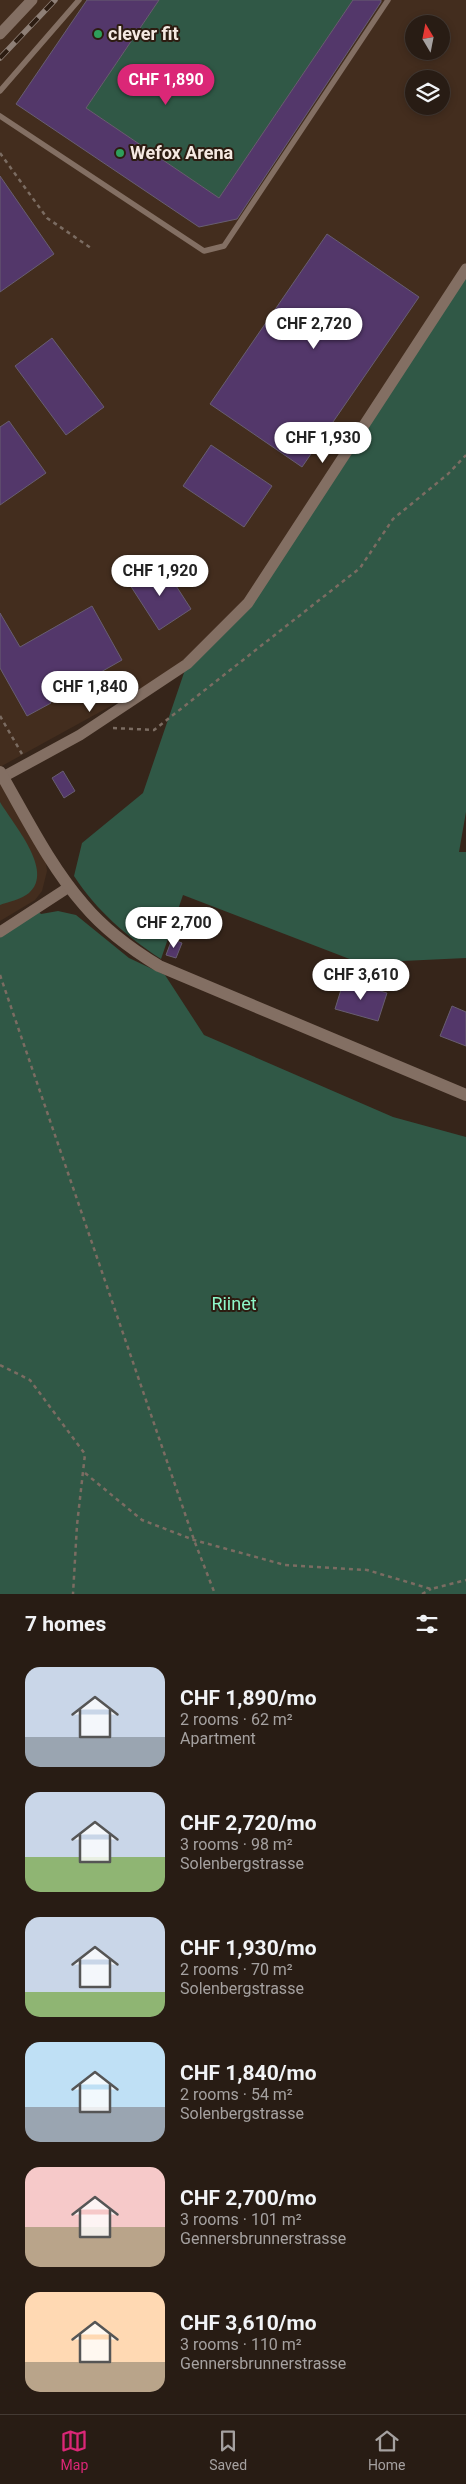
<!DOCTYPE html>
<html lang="en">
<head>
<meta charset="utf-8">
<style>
  body { margin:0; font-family:Roboto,sans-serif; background:#30251d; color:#f1f3f6; height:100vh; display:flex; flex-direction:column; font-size:19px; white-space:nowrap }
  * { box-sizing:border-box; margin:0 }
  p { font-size:16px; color:#a5a1a0 }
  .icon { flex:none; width:28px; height:28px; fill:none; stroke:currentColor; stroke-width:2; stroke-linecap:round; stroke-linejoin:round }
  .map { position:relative; height:1594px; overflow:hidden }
  .panel { display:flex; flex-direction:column; background:#281c14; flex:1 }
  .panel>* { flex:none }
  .needle { width:32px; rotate:350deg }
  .fabs { position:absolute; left:405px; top:15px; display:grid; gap:10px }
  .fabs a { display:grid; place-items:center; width:45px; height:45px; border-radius:50%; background:#281c14; box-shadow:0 2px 8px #0003,0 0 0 1px #443a34; font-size:25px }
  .price { position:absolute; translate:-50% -42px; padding:0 11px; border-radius:18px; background:#fff; color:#222; font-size:16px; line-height:32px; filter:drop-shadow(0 1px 2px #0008) }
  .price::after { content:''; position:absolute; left:50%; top:30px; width:15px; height:11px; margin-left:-8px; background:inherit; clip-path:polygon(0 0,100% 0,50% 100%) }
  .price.selected { background:#db2777; color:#fff }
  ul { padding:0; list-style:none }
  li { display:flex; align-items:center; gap:15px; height:125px; padding:0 25px }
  li span { display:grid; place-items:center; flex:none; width:140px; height:100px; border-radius:15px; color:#555 }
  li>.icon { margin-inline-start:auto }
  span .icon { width:60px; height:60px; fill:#fffc; stroke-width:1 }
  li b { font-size:21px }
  h2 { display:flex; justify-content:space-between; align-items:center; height:60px; padding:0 25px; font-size:21px }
  .menu { display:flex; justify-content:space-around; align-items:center; height:70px; border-top:1px solid #443a34; background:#281c14; font-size:14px; color:#a5a1a0 }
  .menu a { display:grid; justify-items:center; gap:2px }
  .menu .selected { color:#db2777 }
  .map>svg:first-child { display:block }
</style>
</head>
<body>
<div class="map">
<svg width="466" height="1594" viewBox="0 0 466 1594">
  <rect width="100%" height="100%" fill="#36251a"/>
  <g fill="#432d1e" fill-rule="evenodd">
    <path d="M0,0h466v269l-218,334 -61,61 -187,103zM414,24h27v27h-27zM414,79h27v27h-27z"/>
    <path d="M0,775l45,81 2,15 -5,20 -7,9 -35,21z"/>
  </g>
  <g fill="#305846">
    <path d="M159,0h194l-134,198 -133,-90z"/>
    <path d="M466,269v543l-7,40h7v106l-106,5 -177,-68 -22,64c-35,-23 -64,-48 -87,-83l8,-33 61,-50 44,-129 61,-61z"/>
    <path d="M0,802c13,22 55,69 29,91 -7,6 -21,9 -29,12z"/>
    <path d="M36,909l5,5 17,-3 18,4 53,43 36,17 39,60 189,82 73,20v457h-466v-662z"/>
  </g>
  <g fill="#53376a" stroke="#685e71">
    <path d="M87,0h72l-73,108 133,90 134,-198h28v2l-144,217 -38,8 -183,-123z"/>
    <path d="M0,176l54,78 -54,38z"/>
    <path d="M327,234l92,63 -117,170 -92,-63z"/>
    <path d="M52,338l52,69 -38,28 -51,-69z"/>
    <path d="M9,421l37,52 -46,32v-78z"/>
    <path d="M211,445l61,41 -28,41 -61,-41z"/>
    <path d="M162,564l29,45 -32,21 -29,-45z"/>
    <path d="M92,606l30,54 -72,41 1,2 -24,13 -27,-48v-55l20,34z"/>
    <path d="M63,771l12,20 -11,7 -12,-20z"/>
    <path d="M172,939l10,4 -6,15 -10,-3z"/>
    <path d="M344,980l43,13 -9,28 -43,-12z"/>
    <path d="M452,1006l14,6v34l-26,-10z"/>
  </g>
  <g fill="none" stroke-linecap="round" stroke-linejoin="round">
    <g stroke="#7b6c62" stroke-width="2.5" stroke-dasharray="4 4" stroke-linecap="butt">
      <path d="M0,153l47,65 44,30"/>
      <path d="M0,716l22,38"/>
      <path d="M113,728l41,2 206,-162 33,-49 55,-45 18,-19"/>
      <path d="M0,975l194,565 21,54"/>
      <path d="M0,1365l30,15 55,74 -8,71 -4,69"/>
      <path d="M85,1473l57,47 52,20 91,25 82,5 64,19 35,-9"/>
      <path d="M422,1594l9,-5"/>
    </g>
    <g stroke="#836f63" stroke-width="5.5">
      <path d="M0,91l79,-91"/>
      <path d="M0,116l204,135 20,-5 164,-246"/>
    </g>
    <g stroke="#836f63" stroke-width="11">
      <path d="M0,34l32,-34"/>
      <path d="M3,777l77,-42 107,-71 61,-61 218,-334"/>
      <path d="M0,932l69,-45"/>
    </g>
    <path stroke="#836f63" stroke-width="12" d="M0,772c26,45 50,94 84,133 21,25 47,44 75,61l307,129"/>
    <g stroke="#8e7f76" stroke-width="5.5">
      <path id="rail" d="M0,58l55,-58"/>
    </g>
    <use href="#rail" stroke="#2c1c11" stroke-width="4" stroke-dasharray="11" stroke-linecap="butt"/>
  </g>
  <g fill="#2e9e5b" stroke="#2c1c11" stroke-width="2">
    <circle cx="98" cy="34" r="5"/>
    <circle cx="120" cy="153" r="5"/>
  </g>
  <g text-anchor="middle" stroke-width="4" stroke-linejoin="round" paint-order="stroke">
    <g font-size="18" font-weight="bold" fill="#f5e9e2" stroke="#2c1c11" text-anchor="start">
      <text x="108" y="40">clever fit</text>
      <text x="130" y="159">Wefox Arena</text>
    </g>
    <g font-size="18" fill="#8ef7c9" stroke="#2c1c11">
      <text x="234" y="1310">Riinet</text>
    </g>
  </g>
</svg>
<div class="fabs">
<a><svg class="needle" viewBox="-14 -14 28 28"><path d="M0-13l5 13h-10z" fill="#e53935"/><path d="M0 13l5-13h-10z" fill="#a5a1a0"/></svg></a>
<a><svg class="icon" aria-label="layers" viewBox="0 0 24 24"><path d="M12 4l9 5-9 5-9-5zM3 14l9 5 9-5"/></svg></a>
</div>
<b class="price selected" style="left:166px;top:106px">CHF 1,890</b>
<b class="price" style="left:314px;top:350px">CHF 2,720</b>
<b class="price" style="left:323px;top:464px">CHF 1,930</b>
<b class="price" style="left:160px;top:597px">CHF 1,920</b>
<b class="price" style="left:90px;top:713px">CHF 1,840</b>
<b class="price" style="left:174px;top:949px">CHF 2,700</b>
<b class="price" style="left:361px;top:1001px">CHF 3,610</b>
</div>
<section class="panel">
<h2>7 homes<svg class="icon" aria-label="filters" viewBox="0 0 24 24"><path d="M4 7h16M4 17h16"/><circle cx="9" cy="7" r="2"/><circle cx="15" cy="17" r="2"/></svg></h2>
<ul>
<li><span style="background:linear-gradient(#c9d6e8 70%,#9aa5b1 0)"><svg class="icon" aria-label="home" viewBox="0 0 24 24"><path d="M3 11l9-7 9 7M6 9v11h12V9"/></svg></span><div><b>CHF 1,890/mo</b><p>2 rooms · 62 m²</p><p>Apartment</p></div></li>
<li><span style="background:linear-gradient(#c9d6e8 65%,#8fb573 0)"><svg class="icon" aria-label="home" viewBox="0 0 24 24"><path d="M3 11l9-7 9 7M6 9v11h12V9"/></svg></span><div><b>CHF 2,720/mo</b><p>3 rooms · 98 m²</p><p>Solenbergstrasse</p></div></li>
<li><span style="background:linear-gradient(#c9d6e8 75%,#8fb573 0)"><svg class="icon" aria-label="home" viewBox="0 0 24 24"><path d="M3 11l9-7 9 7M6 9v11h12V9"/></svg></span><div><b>CHF 1,930/mo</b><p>2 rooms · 70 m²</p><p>Solenbergstrasse</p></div></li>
<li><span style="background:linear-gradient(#bfe0f5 65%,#9aa5b1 0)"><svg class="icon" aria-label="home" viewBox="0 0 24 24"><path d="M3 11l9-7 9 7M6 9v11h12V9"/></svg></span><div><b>CHF 1,840/mo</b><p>2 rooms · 54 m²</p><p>Solenbergstrasse</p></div></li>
<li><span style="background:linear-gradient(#f6c9c9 60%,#b9a48a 0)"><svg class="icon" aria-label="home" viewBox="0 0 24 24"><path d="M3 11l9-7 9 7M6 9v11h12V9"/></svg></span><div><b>CHF 2,700/mo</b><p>3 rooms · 101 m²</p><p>Gennersbrunnerstrasse</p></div></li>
<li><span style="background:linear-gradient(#ffd9b3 70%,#b9a48a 0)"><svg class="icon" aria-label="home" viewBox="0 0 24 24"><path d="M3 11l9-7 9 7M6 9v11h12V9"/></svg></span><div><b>CHF 3,610/mo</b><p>3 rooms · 110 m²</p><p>Gennersbrunnerstrasse</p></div></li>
</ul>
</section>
<nav class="menu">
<a class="selected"><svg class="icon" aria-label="map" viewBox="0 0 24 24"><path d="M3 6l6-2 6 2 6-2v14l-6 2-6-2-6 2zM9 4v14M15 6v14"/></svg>Map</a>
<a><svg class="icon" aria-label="saved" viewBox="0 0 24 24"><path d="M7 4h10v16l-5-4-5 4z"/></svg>Saved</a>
<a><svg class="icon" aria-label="home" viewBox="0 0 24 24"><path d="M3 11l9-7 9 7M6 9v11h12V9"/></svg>Home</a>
</nav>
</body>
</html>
